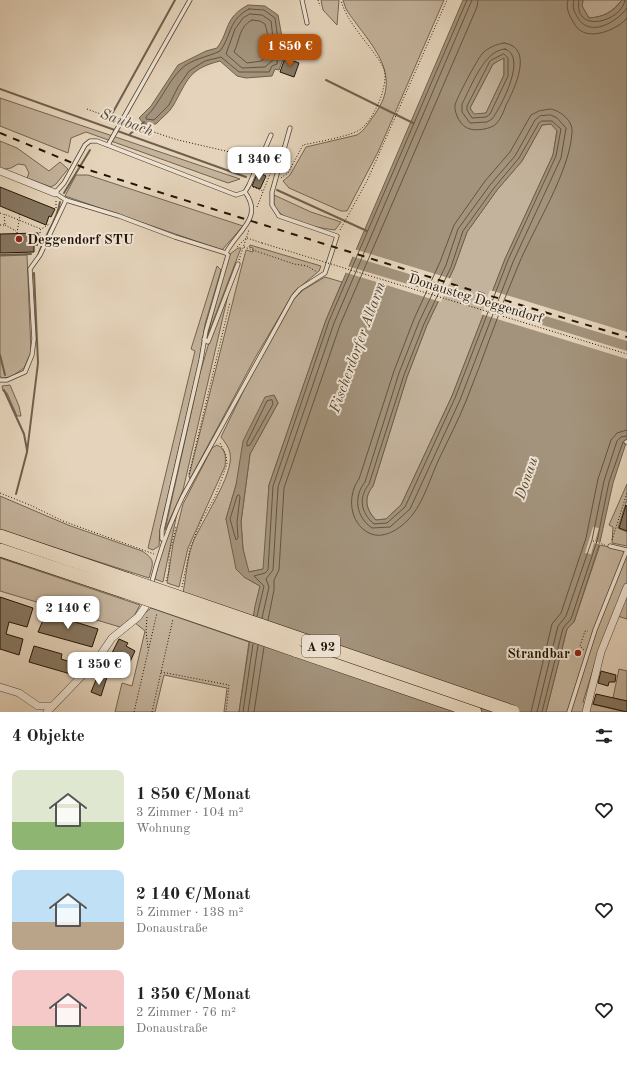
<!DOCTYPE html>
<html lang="de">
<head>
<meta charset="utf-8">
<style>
  body { margin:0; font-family:"Old Standard TT",serif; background:#f2f2f2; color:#222; height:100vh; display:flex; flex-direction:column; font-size:15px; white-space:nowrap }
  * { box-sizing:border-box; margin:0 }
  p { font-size:13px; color:#767676 }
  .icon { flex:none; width:22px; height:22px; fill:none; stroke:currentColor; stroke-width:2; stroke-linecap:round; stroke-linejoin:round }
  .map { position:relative; height:712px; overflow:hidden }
  .sheet { display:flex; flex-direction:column; background:#fff; flex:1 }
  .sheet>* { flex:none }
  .price { position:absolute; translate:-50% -34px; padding:0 9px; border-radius:8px; background:#fff; color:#222; font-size:13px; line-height:26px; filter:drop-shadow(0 1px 2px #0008) }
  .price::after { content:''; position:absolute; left:50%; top:24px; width:12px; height:9px; margin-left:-6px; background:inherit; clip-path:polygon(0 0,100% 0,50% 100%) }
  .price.selected { background:#b45309; color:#fff }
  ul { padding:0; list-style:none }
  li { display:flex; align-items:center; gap:12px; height:100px; padding:0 12px }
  li span { display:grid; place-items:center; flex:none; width:112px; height:80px; border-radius:8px; color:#555 }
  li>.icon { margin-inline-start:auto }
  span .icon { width:48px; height:48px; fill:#fffc; stroke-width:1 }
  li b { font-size:17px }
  h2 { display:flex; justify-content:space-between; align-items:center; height:48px; padding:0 12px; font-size:17px }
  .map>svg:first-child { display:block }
</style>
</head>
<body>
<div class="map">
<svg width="627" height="712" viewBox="0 0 627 712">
  <rect width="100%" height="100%" fill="#e5d4bb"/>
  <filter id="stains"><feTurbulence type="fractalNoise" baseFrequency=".005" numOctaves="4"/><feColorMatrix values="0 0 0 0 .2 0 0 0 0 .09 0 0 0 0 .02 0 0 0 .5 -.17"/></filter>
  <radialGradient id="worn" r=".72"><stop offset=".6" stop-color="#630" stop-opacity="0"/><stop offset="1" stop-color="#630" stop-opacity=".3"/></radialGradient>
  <g fill="#c4b39c" stroke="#736450">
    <path d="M321,0h18l-2,25 -14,-15z"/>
    <path d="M343,0h101l-66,152 -31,59h-6l-52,-23 -6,-7 7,-6 16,-28 51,-12c8,-5 12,-13 18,-21 30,-42 -7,-71 -29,-105z"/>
    <path d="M583,0h39c-10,12 -18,17 -33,18l-7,-12z"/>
    <path d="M504,57v18l-18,38 -12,2 -4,-7 23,-44z"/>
    <path d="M0,98l240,81 -12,4 -142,-51 -15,6 -3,15 -68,-27z"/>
    <path d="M551,124l6,6 -4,25 -48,104 -53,137 -51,109 -15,14 -10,1c-10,-10 -13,-22 -3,-34l34,-109 20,-52 27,-57 13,-36 30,-42 25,-29 20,-36z"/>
    <path d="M0,141l17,7 32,23 11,-9 8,7 -12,15 -5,3 -24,-9 2,-5 -4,-8 -7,-1 -7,4 -11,2z"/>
    <path d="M76,175h12l155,51 -21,24 -157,-54z"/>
    <path d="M274,195l37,17 30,10 -6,8c-15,-2 -53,-8 -60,-23 -2,-3 -1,-9 -1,-12z"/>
    <path d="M250,245l71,21 -2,5 -25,21 -39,66 -65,121 -1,-3 53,-211 4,-15 7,2v-4l-4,-1z"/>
    <path d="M238,248h3l-34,89 18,-68 5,-15z"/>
    <path d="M27,255l4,97 -7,16 -13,9 -9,1 -2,-2v-120z"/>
    <path d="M217,266l4,4 -16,54 -5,33 -40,173 -1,16 -6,4 -5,-2 47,-197 -4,-2z"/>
    <path d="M325,277l17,5 -16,38 -57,165 -5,84 -16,3 -5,-23 -2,-27 9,-68 28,-51 -4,-8 -38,90 -10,34 18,58 16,9 -7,32 -70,-25c3,-16 4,-33 9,-48 8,-22 43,-71 38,-92 -1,-6 -6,-12 -9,-16l36,-74 33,-60 13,-13z"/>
    <path d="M231,282l-48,208 -18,40 35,-157 8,-27z"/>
    <path d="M10,385l9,21 2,10h-4l-10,-23 -4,-2 -1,-5z"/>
    <path d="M217,445c9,4 9,12 8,21l-37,82 -9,39 -12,-4 6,-39 10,-40 29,-56z"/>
    <path d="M627,484v16l-9,28 9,4v14l-15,-3 1,-16 -4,-2z"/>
    <path d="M0,496l68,29 74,26c14,9 11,12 7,27l-149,-48z"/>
    <path d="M177,513l-14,69 -8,-3c5,-23 12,-44 22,-66z"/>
    <path d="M600,545l27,6v68l-13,-4 -16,38 -15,49 43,10h-80l21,-83 7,-7z"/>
    <path d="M0,558l140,47 -6,11 -14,11 -120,-36z"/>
    <path d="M151,608l98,34 -10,70h-15l3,-24 -63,-13 -9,37h-40l7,-29 10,3 13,-55 -11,-9z"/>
    <path d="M619,669l8,2v30l-14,-3z"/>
  </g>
  <g fill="#a3937c" stroke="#6f604c" fill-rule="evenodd">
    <path d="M463,0h120l-1,6 7,12c15,-1 24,-6 33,-18h5v440l-14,43 -13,59 -26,80 -7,7 -21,83h-307l16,-106 5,-20 -16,-9 -8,-8 -10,-50 10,-34 7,-44 22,-44 9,-2 4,8 -28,51 -9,68 2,27 6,23 14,-3 6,-84 57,-165zM504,58v17l-18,38 -12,1 -4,-6 23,-44zM551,124l6,7 -4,24 -48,104 -53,137 -51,109 -15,14 -10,1c-10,-10 -13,-22 -3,-34l34,-109 20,-52 27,-57 13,-36 30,-42 25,-29 20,-36z"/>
    <path d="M248,5l17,1 13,9 6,33 -3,8 3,1 -5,13 -4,-1 -3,7 -26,2 -9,-2 -17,-15c-32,8 -32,19 -47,45 -4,7 -12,12 -17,18h-12l-5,-6 12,-12 27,-41 28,-14 11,-3c13,-18 7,-30 31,-43z"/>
  </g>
  <g fill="#e5d4bb">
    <path d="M354,249l98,30 -4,7 -97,-30z"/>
    <path d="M347,266l97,29 -3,7 -97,-30z"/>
    <path d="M490,290l137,42v9l-140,-43z"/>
    <path d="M484,307l143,44v8l-146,-45z"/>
    <path d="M593,527l6,1 -4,13 7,2v2l-8,-2 -3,11 -6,-1z"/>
  </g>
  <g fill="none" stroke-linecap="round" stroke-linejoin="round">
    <g stroke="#625440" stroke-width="1">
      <path d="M568,0c-2,7 0,12 3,18 3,5 5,10 10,13 13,8 37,-2 46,-13"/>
      <path d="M574,0c-2,8 0,11 4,18 12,20 39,4 49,-10"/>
      <path d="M579,0c-6,35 43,22 46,0"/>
      <path d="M249,9l15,1 11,8 4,29 -2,17 -5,2 -3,6h-30l-18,-15 -16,4 -16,10 -11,16 -9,18 -15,15 -8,-1v-2c14,-14 21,-34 35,-48 10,-10 27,-12 39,-18 12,-16 8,-31 29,-42z"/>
      <path d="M250,14l12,1 9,6 3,26 -1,13 -8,7 -23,1 -16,-14 9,-25 8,-11z"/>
      <path d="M252,20l8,1 5,3c4,12 5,28 -3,37l-15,2 -13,-11c6,-12 5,-26 18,-32z"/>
      <path d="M504,43c31,4 10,47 2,62 -2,6 -5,14 -10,19 -5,5 -19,7 -26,5 -9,-2 -16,-15 -15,-24 2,-8 22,-45 27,-51 5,-6 15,-10 22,-11z"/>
      <path d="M505,49c23,7 -4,58 -13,70l-5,3 -17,1 -8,-11v-8c9,-17 22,-54 43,-55z"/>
      <path d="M504,54l4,4v18l-18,38 -4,3 -14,1 -5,-8v-4l23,-45z"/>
      <path d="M551,109c10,2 22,12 21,23 -2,40 -38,95 -54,134 -19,44 -34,91 -52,135 -8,20 -18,39 -27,58 -8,17 -15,41 -26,55 -9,12 -28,27 -44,19 -20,-10 -22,-38 -10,-54l35,-108 20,-52 26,-57 14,-37 31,-44 25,-29 21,-37 8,-4z"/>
      <path d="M551,115l6,3 9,10 -5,30 -48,104 -53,138 -50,109 -20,18 -18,1c-16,-11 -19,-31 -7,-46l34,-109 20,-51 27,-57 12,-36 32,-44 25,-29 20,-36 5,-4z"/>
      <path d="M542,121h10l9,8 -5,27 -48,104 -53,138 -50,109 -18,16 -13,1c-13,-11 -16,-26 -5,-40l35,-109 20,-51 27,-57 12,-36 31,-43 25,-30 20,-35z"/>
      <path d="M272,400l1,4 -23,41 -3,1v-4l20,-41z"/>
      <path d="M239,495l1,2 -3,25 1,16 -2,2 -6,-21 7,-23z"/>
      <path d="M257,616l7,-30 -10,-10 11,-3 3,-3 5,-84 56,-165 138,-321"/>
      <path d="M262,618l7,-31 -3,-8 7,-9 5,-83 56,-164 138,-323"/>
      <path d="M268,620l6,-30v-10l5,-10 5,-82 56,-163 137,-318 1,-7"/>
      <path d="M243,712l10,-68"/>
      <path d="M248,712l10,-67"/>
      <path d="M254,712l10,-65"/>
      <path d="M531,712l21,-88 9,-11 25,-75 12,-59 13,-39 6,-7 10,-3"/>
      <path d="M537,712l21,-86 8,-10 26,-76 12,-59 13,-40 4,-4 6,-1"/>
      <path d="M542,712l21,-84 8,-9 26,-78 12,-59 14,-40"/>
    </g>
    <g stroke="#6f604c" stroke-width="2">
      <path d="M326,80l87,43"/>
      <path d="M0,89l246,88"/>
      <path d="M112,114l63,-114"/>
      <path d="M130,134l14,-12"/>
      <path d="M277,190l90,41"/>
      <path d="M64,193l26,-43"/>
      <path d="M0,255l31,-1"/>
      <path d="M38,256c5,-19 19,-34 22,-54"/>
      <path d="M0,355l5,20"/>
      <path d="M4,390l20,44 3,16"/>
      <path d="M16,494l11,-42 11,-89 -4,-90"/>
    </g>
  </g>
  <g fill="#877863" stroke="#221403">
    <path d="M285,58l14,5 -5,14 -14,-5z"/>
    <path d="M258,172l8,4 -6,13 -8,-3z"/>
    <path d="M0,187l55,22 -4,8 -2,-1 -3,9 -46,-19z"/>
    <path d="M38,233v12h-4v7l-34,1v-19z"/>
    <path d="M626,505l1,1v25l-8,-3z"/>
    <path d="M0,597l33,11 -6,19 -18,-5 -3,12 17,5 -4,16 -19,-6z"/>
    <path d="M46,613l52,16 -6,18 -54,-15z"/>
    <path d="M119,639l9,4 -2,3 9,5 -6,13 -18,-9z"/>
    <path d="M34,646l28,8 -1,5 16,5 -3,11 -45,-13z"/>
    <path d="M601,671l15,4 -1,7h-6l-1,4 -10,-3z"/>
    <path d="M101,675l6,2 -6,19 -10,-4 5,-12 3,1z"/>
    <path d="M596,694l31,7v11l-34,-8z"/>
  </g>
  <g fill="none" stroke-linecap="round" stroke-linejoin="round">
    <g stroke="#534431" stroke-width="5">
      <g id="lane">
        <path d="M302,0l5,23"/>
        <path d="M108,145l82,-145"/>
        <path d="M226,253l-51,-16 -56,-21 -53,-16 -11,-7 9,-10 21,-38 5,-4h7l139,54 9,-3 4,-7 22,-50"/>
        <path d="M204,339l4,3 30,-78"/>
        <path d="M0,380h7l18,-8 7,-17 2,-16 -4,-70 10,-14 26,-55"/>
        <path d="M626,442h1"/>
        <path d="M162,539v-9l39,-170 5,-29 22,-76 -2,-2c11,-22 38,-35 19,-61"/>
        <path d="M610,546l17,4"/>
        <path d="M151,585c8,-32 18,-60 32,-89l110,-199 7,-8 25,-16 12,-37 -58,-20 -7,-11v-13l18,-64"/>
        <path d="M569,712l26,-82 32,-80"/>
      </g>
    </g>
    <g stroke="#534431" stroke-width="8">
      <g id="street">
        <path d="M0,171l55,22"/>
        <path d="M0,687l19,6 19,13h14"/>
        <path d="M47,712l50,-52 15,-22 26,-21 7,-10"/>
        <path d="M586,712l15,-60 26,-65"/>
      </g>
    </g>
    <g stroke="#221403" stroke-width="14">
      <g id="highway">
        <path d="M0,536l129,44"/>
        <path d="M0,550l126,42"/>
        <path d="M295,650l180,62"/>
      </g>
    </g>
    <g stroke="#221403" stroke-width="1" stroke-dasharray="1 2" stroke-linecap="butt">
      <path d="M318,0l2,6"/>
      <path d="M87,109l30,11"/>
      <path d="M126,123l52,17 78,18"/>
      <path d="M281,178l7,-5 15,-28c13,-3 51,-9 59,-17 9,-8 16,-22 20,-34 2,-8 5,-19 1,-27 -12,-22 -36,-43 -42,-67"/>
      <path d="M253,187l10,4"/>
      <path d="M257,207l15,-38"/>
      <path d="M56,208v-8"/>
      <path d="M0,213l3,1"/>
      <path d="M0,225h5l-1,-11 37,15"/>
      <path d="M5,225l11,6"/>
      <path d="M340,230l27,-49 80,-181"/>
      <path d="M17,233l3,-19"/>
      <path d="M247,238l15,5"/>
      <path d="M40,242v-12l9,-6"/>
      <path d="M237,247l9,-9"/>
      <path d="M244,247l50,17 13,2 10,6"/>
      <path d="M239,260l10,-30"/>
      <path d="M189,474l41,-172"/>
      <path d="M0,493l30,12 33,16 91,33"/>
      <path d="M612,540l15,-47"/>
      <path d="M593,541l12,4"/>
      <path d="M166,581l3,-10v-16l7,-28"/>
      <path d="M182,587l8,-39 12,-29 13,-22 12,-33 -1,-9 -6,-12"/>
      <path d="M147,617l-1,14 2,17"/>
      <path d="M584,650l-4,-4 5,-15h3"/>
      <path d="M161,672l68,13 -3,27"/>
      <path d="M134,712l23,-99"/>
      <path d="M152,712l21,-93"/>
    </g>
    <use href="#lane" stroke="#eee3d3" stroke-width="3.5"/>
    <use href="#street" stroke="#eee3d3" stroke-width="7"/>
    <use href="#highway" stroke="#e5d4bb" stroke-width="13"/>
    <path stroke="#221403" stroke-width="2" stroke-dasharray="7 7" stroke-linecap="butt" d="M0,133l92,38 379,119 156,47"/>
    <g stroke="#221403" stroke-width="14" stroke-linecap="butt">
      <g id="highway-bridge">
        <path d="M129,580l384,132"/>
        <path d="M126,592l169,58"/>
      </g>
    </g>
    <path stroke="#221403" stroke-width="1" stroke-dasharray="1 2" stroke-linecap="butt" d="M262,243l365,111"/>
    <use href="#highway-bridge" stroke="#e5d4bb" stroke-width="13"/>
  </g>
  <g fill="#8f2418" stroke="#eee3d3" stroke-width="1.5">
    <circle cx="19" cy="239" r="4"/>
    <circle cx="578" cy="653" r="4"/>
  </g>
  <g text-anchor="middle" stroke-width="4" stroke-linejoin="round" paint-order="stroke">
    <rect fill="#eee3d3" stroke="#5f5241" stroke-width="1" x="302" y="635" width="38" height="22" rx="3"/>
    <g font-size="13" font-weight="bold" fill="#221403">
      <text x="321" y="651">A 92</text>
    </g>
    <g font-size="14" font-weight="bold" fill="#221403" stroke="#eee3d3" text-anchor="start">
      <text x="27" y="244">Deggendorf STU</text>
      <text x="570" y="658" text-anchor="end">Strandbar</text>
    </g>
    <g font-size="14" fill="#221403" stroke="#eee3d3">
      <text transform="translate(476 298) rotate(17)" y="5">Donausteg Deggendorf</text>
    </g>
    <g font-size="15" font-style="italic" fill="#564733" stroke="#eee3d3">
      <text transform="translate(127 122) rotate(20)" y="5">Saubach</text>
      <text transform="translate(357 347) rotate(-70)" y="5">Fischerdorfer Altarm</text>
      <text transform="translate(526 478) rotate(-71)" y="5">Donau</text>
    </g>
  </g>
  <rect width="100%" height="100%" filter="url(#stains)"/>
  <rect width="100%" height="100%" fill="url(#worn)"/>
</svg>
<b class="price selected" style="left:290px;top:68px">1 850 €</b>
<b class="price" style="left:259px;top:181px">1 340 €</b>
<b class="price" style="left:68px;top:630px">2 140 €</b>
<b class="price" style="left:99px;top:686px">1 350 €</b>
</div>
<section class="sheet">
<h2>4 Objekte<svg class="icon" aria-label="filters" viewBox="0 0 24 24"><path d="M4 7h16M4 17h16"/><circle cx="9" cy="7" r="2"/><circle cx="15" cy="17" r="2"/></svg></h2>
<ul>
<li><span style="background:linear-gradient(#dfe7d0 65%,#8fb573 0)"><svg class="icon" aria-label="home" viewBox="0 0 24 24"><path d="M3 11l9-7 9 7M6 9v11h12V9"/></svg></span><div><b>1 850 €/Monat</b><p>3 Zimmer · 104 m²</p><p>Wohnung</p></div><svg class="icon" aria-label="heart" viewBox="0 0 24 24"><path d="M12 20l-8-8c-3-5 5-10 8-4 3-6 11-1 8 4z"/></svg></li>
<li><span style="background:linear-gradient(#bfe0f5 65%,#b9a48a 0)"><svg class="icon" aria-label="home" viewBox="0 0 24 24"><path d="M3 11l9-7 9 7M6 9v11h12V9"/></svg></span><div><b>2 140 €/Monat</b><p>5 Zimmer · 138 m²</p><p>Donaustraße</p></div><svg class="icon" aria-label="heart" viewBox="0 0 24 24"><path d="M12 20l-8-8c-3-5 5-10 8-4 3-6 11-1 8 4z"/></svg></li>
<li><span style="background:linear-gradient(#f6c9c9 70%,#8fb573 0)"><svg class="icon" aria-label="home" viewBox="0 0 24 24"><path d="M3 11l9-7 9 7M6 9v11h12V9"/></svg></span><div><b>1 350 €/Monat</b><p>2 Zimmer · 76 m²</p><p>Donaustraße</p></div><svg class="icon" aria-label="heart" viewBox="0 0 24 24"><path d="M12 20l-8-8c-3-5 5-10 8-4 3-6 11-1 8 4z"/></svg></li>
</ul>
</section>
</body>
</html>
